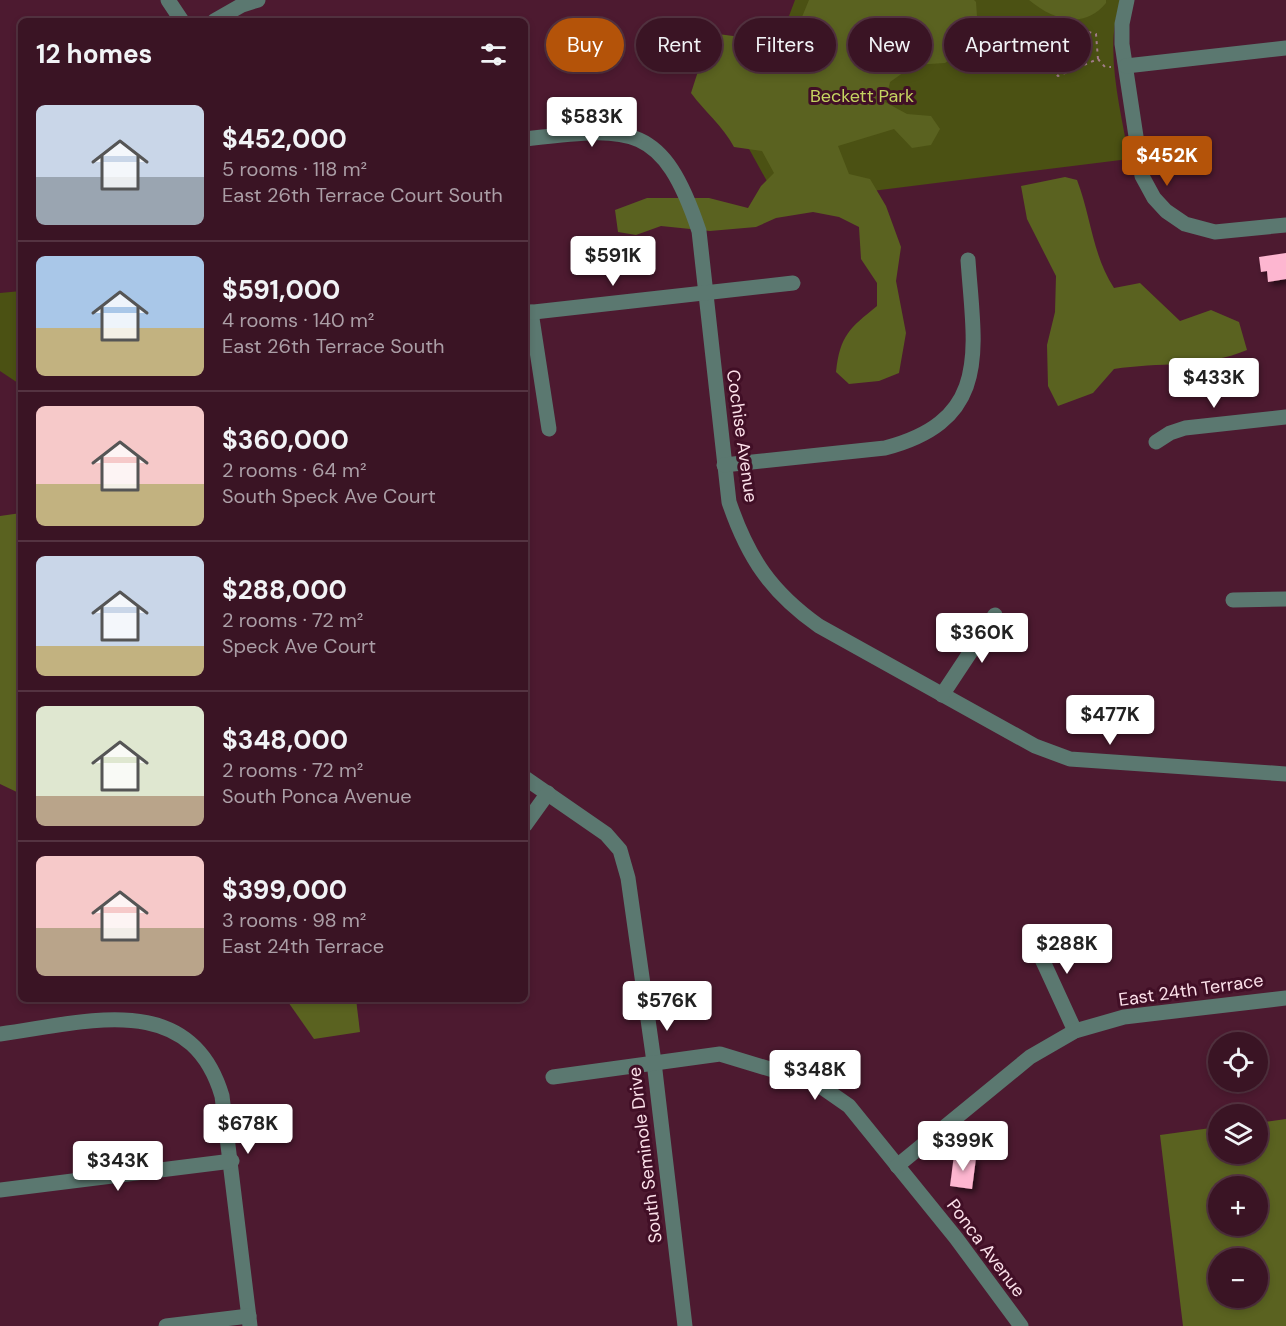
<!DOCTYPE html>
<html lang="en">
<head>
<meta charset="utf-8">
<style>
  body { margin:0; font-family:"DM Sans",sans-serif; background:#452131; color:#f1f3f6; height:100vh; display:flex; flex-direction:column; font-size:22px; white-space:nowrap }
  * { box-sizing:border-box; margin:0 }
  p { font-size:20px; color:#ab9ea6 }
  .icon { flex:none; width:33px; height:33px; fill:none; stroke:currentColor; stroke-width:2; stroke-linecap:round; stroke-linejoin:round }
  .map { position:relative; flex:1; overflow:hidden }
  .side { position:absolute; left:18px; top:18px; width:510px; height:984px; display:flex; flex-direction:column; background:#3a1424; border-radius:9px; box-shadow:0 3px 9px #0003,0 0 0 2px #543341 }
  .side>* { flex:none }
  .hud { position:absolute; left:546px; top:18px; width:570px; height:54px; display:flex; gap:12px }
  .fabs { position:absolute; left:1208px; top:1032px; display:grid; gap:12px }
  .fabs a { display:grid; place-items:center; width:60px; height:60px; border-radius:50%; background:#3a1424; box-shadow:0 3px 9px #0003,0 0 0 2px #543341; font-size:30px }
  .price { position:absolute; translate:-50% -51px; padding:0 14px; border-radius:6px; background:#fff; color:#222; font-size:20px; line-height:39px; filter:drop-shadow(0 2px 3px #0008) }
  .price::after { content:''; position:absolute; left:50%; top:36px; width:18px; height:14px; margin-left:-9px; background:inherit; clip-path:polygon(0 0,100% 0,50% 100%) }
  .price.active { background:#b45309; color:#fff }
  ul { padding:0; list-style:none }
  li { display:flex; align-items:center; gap:18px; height:150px; padding:0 18px }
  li+li { border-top:2px solid #543341 }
  li span { display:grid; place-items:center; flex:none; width:168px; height:120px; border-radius:9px; color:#555 }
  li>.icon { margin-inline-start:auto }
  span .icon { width:72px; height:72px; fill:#fffc; stroke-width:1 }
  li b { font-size:26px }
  h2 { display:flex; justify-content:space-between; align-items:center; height:72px; padding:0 18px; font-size:26px }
  .pill { padding:0 21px; border-radius:27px; background:#3a1424; box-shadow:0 3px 9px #0003,0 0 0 2px #543341; font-size:21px; line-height:54px }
  .pill.active { background:#b45309; color:#fff }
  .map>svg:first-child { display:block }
</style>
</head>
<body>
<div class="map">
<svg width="1286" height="1326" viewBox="0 0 1286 1326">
  <defs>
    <filter id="shadow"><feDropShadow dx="3.5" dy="3.5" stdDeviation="3" flood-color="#0009"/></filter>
  </defs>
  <rect width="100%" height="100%" fill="#4d1a30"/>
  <g fill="#4b5113">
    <path d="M795,0h326c-18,48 0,109 8,159l-265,33 -90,2 -31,-56z"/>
    <path d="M21,291v94l-21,-14v-78z"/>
  </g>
  <g fill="#5a6220" fill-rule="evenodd">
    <path d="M809,0h165l2,2 2,29 -14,19 -19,13 -31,2 -24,17 -5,20 22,12 24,2 9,13 -9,16 -19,3 -18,-19 -56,17 11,28 21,5 16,27 15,41 -5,34 10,52 -7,40 -20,8 -30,3 -13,-12c4,-37 14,-44 41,-66v-23l-16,-24 -2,-32 -20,-10 -26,-5 -37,6 -20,9 -46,4 -49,-5 -25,9 -18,-3 -3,-22 32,-12h62l39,10 13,-22 13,-13 -12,-22 -28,-4c-11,-21 -29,-35 -43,-54l10,-31 17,-28 38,5 12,6 24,-4z"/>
    <path d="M1029,0h77v3c-22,27 -53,17 -77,-3z"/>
    <path d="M1065,177l12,3c14,36 15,74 37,108l26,-5 40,38 31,-11 28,12 8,28c-42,18 -89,12 -133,19l-21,24 -35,13 -10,-20 -1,-41 8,-33 1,-36 -29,-57 -6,-33z"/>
    <path d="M21,513v281l-21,-10v-268z"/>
    <path d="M286,999h70l4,33 -46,7z"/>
    <path d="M1286,1119v207h-103l-23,-191 58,-8v27h39v-31zM1257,1186v40h-39v-40zM1257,1258v40h-39v-40z"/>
  </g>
  <g fill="#fdb6d0" filter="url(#shadow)">
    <path d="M1286,253v26l-18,3 -1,-11 -6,1 -2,-15z"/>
    <path d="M954,1155l22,3 -4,31 -22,-3z"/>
  </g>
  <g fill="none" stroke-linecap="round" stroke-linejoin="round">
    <path stroke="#a37c8b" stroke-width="2" stroke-dasharray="3 4.5" stroke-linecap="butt" d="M1098,59l-2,-25 -11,-3 -12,5 -5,-7 -15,-2 -8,38 13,11 40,-17 7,8h6"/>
    <g stroke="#5b7870" stroke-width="15">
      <path d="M168,0l14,21"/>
      <path d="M1127,0l-5,24v20l20,132 12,22 12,13 19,13 30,8 71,-7"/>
      <path d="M214,21l28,-16 16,-5"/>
      <path d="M1126,66l160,-18"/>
      <path d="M525,139c105,-12 137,-18 174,92l30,271c19,56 42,90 90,124l216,120 35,13 216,15"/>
      <path d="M531,312l18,117"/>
      <path d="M525,313l268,-30"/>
      <path d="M1156,442l14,-9 15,-5 101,-11"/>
      <path d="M724,465l161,-17c108,-28 89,-100 83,-188"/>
      <path d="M1233,600l53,-1"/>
      <path d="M942,695l53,-80"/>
      <path d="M525,778l81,56 14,16 8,28 26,184 31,264"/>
      <path d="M525,825l23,-32"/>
      <path d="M1030,933l45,98"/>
      <path d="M0,1034c84,-11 190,-46 222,62l28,230"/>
      <path d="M553,1077l167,-23 96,29 33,23 107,132 65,88"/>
      <path d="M897,1166l133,-109 45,-26 49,-14 162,-19"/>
      <path d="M0,1190l232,-29"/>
      <path d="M166,1326l83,-10"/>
    </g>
  </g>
  <g text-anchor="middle" stroke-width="6" stroke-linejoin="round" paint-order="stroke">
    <g font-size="18" fill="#c5d461" stroke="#410f26">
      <text x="862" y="102">Beckett Park</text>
    </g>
    <g font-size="18" fill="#fce1ea" stroke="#410f26">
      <text transform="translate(742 436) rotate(82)" y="6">Cochise Avenue</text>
      <text transform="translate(1191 990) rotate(-8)" y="6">East 24th Terrace</text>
      <text transform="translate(645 1155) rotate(-97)" y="6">South Seminole Drive</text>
      <text transform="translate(986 1248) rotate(53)" y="6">Ponca Avenue</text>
    </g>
  </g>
</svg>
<div class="fabs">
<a><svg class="icon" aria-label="locate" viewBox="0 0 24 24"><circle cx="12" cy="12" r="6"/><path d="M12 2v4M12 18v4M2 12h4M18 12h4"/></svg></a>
<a><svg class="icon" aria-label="layers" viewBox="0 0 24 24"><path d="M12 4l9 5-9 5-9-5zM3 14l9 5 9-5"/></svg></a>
<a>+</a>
<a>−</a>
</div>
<b class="price" style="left:592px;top:148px">$583K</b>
<b class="price active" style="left:1167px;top:187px">$452K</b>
<b class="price" style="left:613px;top:287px">$591K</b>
<b class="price" style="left:1214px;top:409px">$433K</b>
<b class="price" style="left:982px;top:664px">$360K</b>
<b class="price" style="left:1110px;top:746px">$477K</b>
<b class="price" style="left:1067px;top:975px">$288K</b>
<b class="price" style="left:667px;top:1032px">$576K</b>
<b class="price" style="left:815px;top:1101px">$348K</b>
<b class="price" style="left:248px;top:1155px">$678K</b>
<b class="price" style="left:963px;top:1172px">$399K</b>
<b class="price" style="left:118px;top:1192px">$343K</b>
<div class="hud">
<a class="pill active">Buy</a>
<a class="pill">Rent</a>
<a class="pill">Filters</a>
<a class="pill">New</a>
<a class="pill">Apartment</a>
</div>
<section class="side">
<h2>12 homes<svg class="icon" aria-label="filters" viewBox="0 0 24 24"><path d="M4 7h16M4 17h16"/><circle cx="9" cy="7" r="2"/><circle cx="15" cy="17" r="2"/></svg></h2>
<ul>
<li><span style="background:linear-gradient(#c9d6e8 60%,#9aa5b1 0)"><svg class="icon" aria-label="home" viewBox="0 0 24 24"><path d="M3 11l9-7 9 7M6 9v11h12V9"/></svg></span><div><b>$452,000</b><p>5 rooms · 118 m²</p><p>East 26th Terrace Court South</p></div></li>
<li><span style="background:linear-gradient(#a9c7e8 60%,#c2b280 0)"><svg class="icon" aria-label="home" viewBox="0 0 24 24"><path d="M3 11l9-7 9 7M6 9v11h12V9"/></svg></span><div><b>$591,000</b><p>4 rooms · 140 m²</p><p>East 26th Terrace South</p></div></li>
<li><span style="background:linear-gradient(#f6c9c9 65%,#c2b280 0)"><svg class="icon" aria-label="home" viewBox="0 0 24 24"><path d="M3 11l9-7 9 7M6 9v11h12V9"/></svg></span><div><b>$360,000</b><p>2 rooms · 64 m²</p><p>South Speck Ave Court</p></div></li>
<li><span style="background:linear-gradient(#c9d6e8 75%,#c2b280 0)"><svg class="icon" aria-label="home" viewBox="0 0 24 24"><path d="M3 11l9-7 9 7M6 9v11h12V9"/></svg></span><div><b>$288,000</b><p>2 rooms · 72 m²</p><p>Speck Ave Court</p></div></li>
<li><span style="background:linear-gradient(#dfe7d0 75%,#b9a48a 0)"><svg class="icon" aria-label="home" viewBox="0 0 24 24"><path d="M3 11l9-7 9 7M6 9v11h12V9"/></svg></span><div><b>$348,000</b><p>2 rooms · 72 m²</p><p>South Ponca Avenue</p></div></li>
<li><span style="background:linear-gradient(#f6c9c9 60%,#b9a48a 0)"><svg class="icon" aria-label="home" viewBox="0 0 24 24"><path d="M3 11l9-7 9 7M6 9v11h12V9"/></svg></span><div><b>$399,000</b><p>3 rooms · 98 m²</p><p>East 24th Terrace</p></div></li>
</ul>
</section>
</div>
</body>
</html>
